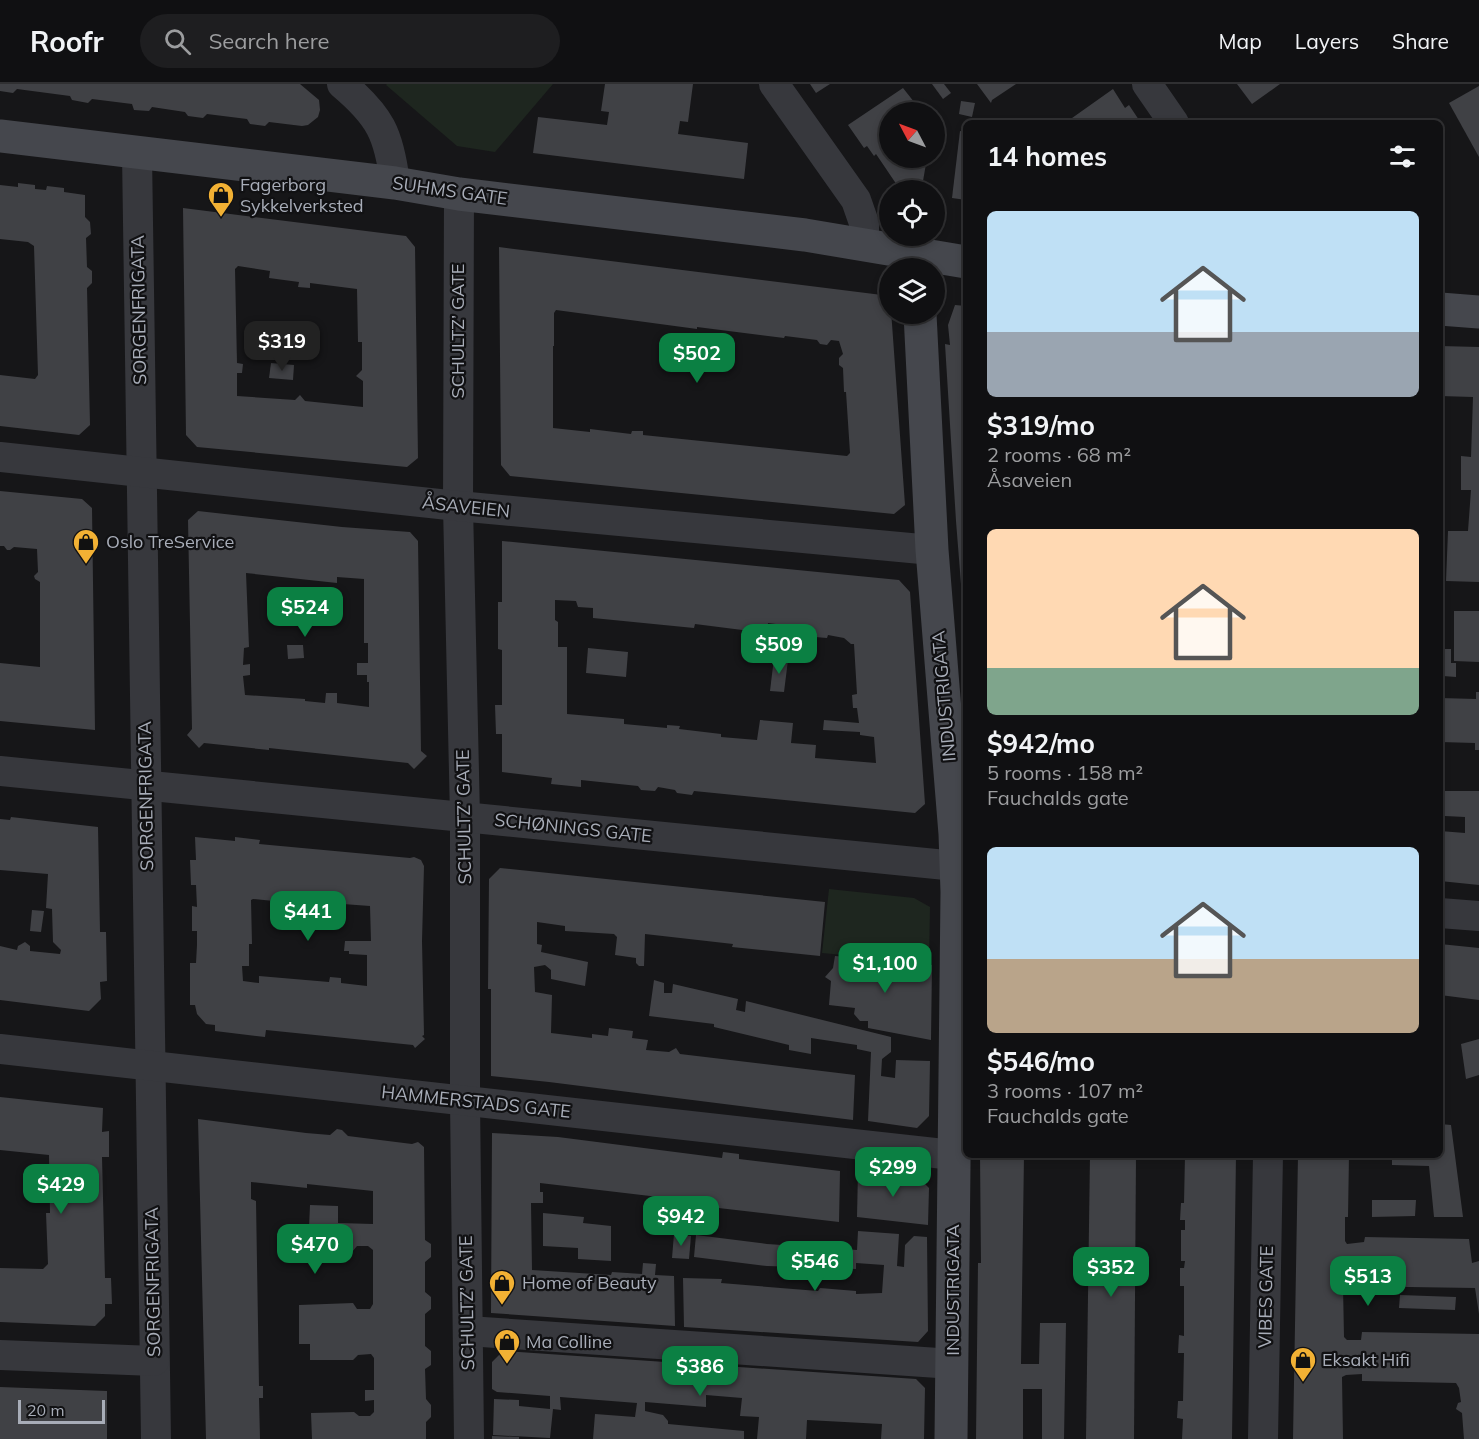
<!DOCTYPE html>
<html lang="en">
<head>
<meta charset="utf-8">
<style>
  body { margin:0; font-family:Mulish,sans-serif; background:#1e1e20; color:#f1f3f6; height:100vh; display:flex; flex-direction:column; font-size:22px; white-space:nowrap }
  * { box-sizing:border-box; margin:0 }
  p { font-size:20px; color:#9c9d9f }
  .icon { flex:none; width:33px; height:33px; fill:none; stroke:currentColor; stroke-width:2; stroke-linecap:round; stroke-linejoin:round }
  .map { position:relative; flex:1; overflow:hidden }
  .drawer { position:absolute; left:963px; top:36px; width:480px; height:1038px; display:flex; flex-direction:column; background:#101012; border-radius:9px; box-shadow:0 3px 9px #0003,0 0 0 2px #303032 }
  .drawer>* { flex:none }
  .needle { width:39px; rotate:311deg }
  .tools { position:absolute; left:879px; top:18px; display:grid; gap:12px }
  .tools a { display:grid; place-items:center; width:66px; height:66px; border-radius:50%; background:#101012; box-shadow:0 3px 9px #0003,0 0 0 2px #303032; font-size:30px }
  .scale { position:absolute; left:18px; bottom:15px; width:87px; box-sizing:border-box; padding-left:6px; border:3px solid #a8adb8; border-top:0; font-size:16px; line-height:21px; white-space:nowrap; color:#a8adb8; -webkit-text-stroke:4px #111113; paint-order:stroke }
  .price { position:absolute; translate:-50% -51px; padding:0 14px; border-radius:12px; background:#0b8043; color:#fff; font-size:20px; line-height:39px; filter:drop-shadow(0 2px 3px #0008) }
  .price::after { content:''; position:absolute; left:50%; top:36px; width:18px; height:14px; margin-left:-9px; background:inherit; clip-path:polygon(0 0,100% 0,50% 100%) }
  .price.selected { background:#222; color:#fff }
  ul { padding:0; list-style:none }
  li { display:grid; align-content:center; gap:12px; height:318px; padding:0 24px }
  li span { display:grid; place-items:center; height:186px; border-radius:9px; color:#555 }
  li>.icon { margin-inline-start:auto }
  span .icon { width:108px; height:108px; fill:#fffc; stroke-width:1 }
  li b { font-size:26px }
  h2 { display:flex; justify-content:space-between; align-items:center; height:72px; padding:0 24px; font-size:26px }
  header { display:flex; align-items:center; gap:36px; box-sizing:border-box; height:84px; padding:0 30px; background:#101012; border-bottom:2px solid #303032 }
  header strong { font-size:28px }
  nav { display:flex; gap:33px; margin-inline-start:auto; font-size:21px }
  .search { width:420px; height:54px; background:#1e1e20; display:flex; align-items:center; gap:15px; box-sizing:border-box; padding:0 21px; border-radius:33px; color:#9c9d9f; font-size:22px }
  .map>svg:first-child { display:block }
</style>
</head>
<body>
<header>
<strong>Roofr</strong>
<div class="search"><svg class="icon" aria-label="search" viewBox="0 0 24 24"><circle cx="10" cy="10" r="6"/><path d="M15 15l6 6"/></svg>Search here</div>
<nav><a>Map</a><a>Layers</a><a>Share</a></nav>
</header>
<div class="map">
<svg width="1479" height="1355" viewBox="0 0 1479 1355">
  <rect width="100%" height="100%" fill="#161618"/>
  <g fill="#1e261f">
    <path d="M387,0h166l-58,68 -38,-6 -71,-61z"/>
    <path d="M829,805l85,9 16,9 -1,56 -107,-10z"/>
  </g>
  <g fill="#404145" fill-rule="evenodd">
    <path d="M0,0h300l19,16 1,10 -2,7 -10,8 -6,1 -33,-4 -4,4 -15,-2 -3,-5 -40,-5 -4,4 -15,-2 -3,-4 -33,-5 -3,4 -15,-1 -2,-6 -40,-5 -4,4 -16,-3 -2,-4 -53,-7 -4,4 -13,-2z"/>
    <path d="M605,0h88l-5,38 -8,-1 -2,13 70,9 -4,36 -211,-26 5,-36 69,8 2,-13 -8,-1z"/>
    <path d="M810,0h20l-14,9z"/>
    <path d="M932,0h12l7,9 -8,6z"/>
    <path d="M977,0h39l-24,16 -1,3z"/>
    <path d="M1237,0h43l-28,20z"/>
    <path d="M1479,2v71l-30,-54z"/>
    <path d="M903,4l19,24h-32v46h37l-4,23 -15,9 -9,-2 -23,-34 -2,2 -7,-10 -3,2 -16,-23z"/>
    <path d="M1113,5l12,19 4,-3 12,18h-76z"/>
    <path d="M961,17l14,2 -3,14 -13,-3z"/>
    <path d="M960,47l6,1v68l-14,-2z"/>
    <path d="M18,99l17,2v4l11,1 1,-4 17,2v4l21,3v22l5,5 1,12 -5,4 1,29 5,4v12l-5,5 3,137 -11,10 -79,-9v-51l35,4 3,-4 -4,-129 -6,-4 -28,-3v-54l18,2z"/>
    <path d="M183,124l223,28 9,11 3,211 -11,9 -210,-20 -11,-12zM238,182l32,5 -1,7 30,4 -1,5 12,1v-5l47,6 1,53h4v28l-6,6 7,5v26l-58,-6 -5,-6 -5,5 -58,-4v-23h5l1,-9 -6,-1 -2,-94z"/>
    <path d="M499,163l391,49 15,209 -11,9 -384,-38 -9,-11zM556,226l141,19v-2l87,11 1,-2 32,4 3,4 7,1 4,-5 8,1 4,13 -4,4v7l4,3 1,24h2l4,61 -3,3 -204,-21v-4h-11l-1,3 -41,-5v3l-37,-4v-82h1v-33z"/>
    <path d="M955,221l11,1v316h-2l-8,-101 -11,-177 5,1 -2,-20z"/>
    <path d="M1440,262l39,1v235l-33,-1 2,-50h20l3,-41h-10v-34l10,1 2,-60 -33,-1z"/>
    <path d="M271,279l23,2 -1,15 -24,-2z"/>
    <path d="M0,407l82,8 10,9 3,222 -95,-9v-58l40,4v-85l-5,-3 -1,-3 4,-4 -1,-23 -23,-2 -4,3h-3l-3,-4h-4z"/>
    <path d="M198,427l144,16 68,5 8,9 3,210 6,5 -13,13 -6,-6 -139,-15v2l-65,-7 -5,5 -12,-13 5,-6 -4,-209zM246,489l91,10v-6l27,2v64h4v20h-11v12h10v7h2v25l-32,-4v-10h-11l-1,10 -20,-2v-2l-60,-4 -2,-19 7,-1v-11l-7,1 1,-17 5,-1z"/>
    <path d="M502,457l397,39 11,12 15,212 -10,9 -221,-22 -2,4 -15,-2 -2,-3 -17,-3 -3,4 -14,-1 -3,-4 -57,-6v7l-30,-3 1,-6 -50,-6v-38h-6l-1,-29h7v-55l-4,-1v-47h4zM555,516l21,1 2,6 15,1v10l101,10 1,-4 72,9 1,-10 23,3 -1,6 25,2v3l12,1 1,-3 16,3 7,6h3l3,50 -5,1 1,13h4l2,15 -35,-3 -1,10 37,2v3l14,2 2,26 -61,-5 1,-13 -25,-2 2,-20 -33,-3 -3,20 -36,-3v-3l-42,-5 1,-3 -13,-1v3l-43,-4v-5l-57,-5v-67h-9v-25l-3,-2z"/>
    <path d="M1454,527h25v51l-25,-1z"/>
    <path d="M287,561h16l1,13 -16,1z"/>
    <path d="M588,564l40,4 -2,25 -40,-4z"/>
    <path d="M1440,565h11v14h5v14l-13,-1v13h-3z"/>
    <path d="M774,574l14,2 -4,32 -14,-1z"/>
    <path d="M1476,608h3v58h-4v-7l-35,-1v-44l36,1z"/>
    <path d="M1445,707h34v94l-39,-4v-50l25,2v-16l-20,-1z"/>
    <path d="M11,733l87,10 2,105h6l1,49 -7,1 1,17 -12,12 -89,-11v-54l17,4 1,-4 7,-4 5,4v5l30,3 1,-4 -8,-8 -1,-33 -6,-1 2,-34 -48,-4v-51l10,1z"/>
    <path d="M195,753l40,4v-4l25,3 -1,4 151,14 4,-1 7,3 3,6 -2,75 2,94 -2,1 3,3 -10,9 -2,-3 -147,-15 -1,7 -50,-6v-6l-9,-1 -9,-10 -2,-9h-5v-42h6l1,-18v-14h-5v-25l5,1 -1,-22h-5l-1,-25h6zM253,815l50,5 -1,-3 68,5 1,35h-26l-1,10h5v3l18,1v31l-26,-3v-5l-11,-1 -1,5 -70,-6v7l-16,-2 -1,-15h7v-22h3l-1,-44z"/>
    <path d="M500,784l325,34 -5,54 -88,-9 1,-3 -88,-10 -1,32h-5l-3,-3v-5l-21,-3 2,-18 -3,-3 -49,-3v-5l-28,-4v22l5,1 -1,7 47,10 -3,24 -34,-7v-9l-6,-5 -11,2 1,25 17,3 -1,38 41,5v-4l16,2 1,-8 24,3 -1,7 16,2 -2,10 23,2 7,-4 4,6 175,21 -2,45 -304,-38 -58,-6v-87h-3l1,-110z"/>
    <path d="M32,826l12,1 -3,21 -11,-1z"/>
    <path d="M1440,860l39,4v52l-39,-5z"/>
    <path d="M835,872l97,9 -1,75 -63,-12v-7h-8l-6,-7 1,-6 -26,-3 2,-24 -6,-4 8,-9z"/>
    <path d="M654,896l10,3v10h8l1,-9 65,15 -2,11 9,2 1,-11 145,36v15l-9,7 -1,17 14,2 1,-18 34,1 -1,55 -12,12 -49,-7 3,-69 -14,-3v-4l-46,-7v16l-22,-4v-5l-75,-18v-3l-65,-8z"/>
    <path d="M1440,923h1l3,23h-4z"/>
    <path d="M1479,955v36l-13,4 -5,-35z"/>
    <path d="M0,1013l103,11 -1,24 7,-1v26h-7l3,121h6l1,26h-7v12l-10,10 -95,-4v-54l43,1 5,-5 -2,-51h4l-1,-58 -49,-5z"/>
    <path d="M198,1035l108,14 24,2 7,-6 5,1 6,6 64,8 6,-2 6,5 1,93 6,4v13l-6,5v30l6,5v12l-6,5v32l6,5v14l-6,4 1,30 5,6v12l-5,5v17h-114l-1,-26 43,-1 5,4h11l4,-4v-12l-9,1v-11h9v-32l-3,-4 -13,1 -5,5h-43v-16h-11v-39l54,-2 4,6h13l3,-5v-54l-5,-4h-11l-5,6 -44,-1 2,-46 28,1v17l35,1v-33l-66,-7v4l-56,-6v17l5,2 3,185h4v12h-4l1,41h-54z"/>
    <path d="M1440,1040l11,1 12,92h-29l-5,-51 -37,-1v-10h48z"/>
    <path d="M492,1049l66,4 164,21 1,-6 16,2v5l101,12 -1,51 -155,-18v-4l-144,-17v9h3v11h-12l1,67 79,5 1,-3 30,2 1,-11 13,1 -1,11 19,1 1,50 -184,-13z"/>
    <path d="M980,1071h44l-3,209h18l1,-41h26l-2,116h-22v-50h-19v50h-47l2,-176h3z"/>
    <path d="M1090,1071h46l-2,284h-48z"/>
    <path d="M1185,1071h51l-4,284h-50l1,-20 -6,-1 1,-17h5l1,-48h-6l1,-18 5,1v-50h-4v-18h4l1,-7h-4v-31h4v-10h-5l1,-17h3z"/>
    <path d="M1298,1071h51l-1,62h-3v24l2,3 17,-2 1,-5 104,2 3,24 7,-2v53l-4,-26 -132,-2 1,51 3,3h14l1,-8 117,2v105h-15l-2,-26 -6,-4 2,-6 3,-1 -2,-14 -3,-5 -94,-2v-7l-16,1 -4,2 1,62h-50z"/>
    <path d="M858,1087l60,6 11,11 -1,37 -71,-8z"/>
    <path d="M1372,1116h44l-1,16 -43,1z"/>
    <path d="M543,1129l41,4 -1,6 28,3v35l-33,-2v-11l-35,-2z"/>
    <path d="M858,1147l41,3 -2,32 7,1 1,-22 9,-9 13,1 1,94 -10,11 -234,-15 -1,-49 39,1 -1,4 97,8 2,-3 36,3v3l26,-1 2,-28 -28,-2v6l-89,-3 -73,-9 2,-22 71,9 90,6z"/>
    <path d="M674,1150l17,2 -2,23 -17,-1z"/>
    <path d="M1400,1211l56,2 -1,13 -56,-2z"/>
    <path d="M503,1267l413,28 9,9 -1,51h-43l1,-15 -75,-4 -1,19h-49l2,-22 -19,-1 2,-18 -36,-3v12l-61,-5v9l18,4 5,6v3l76,7v8h-151l2,-25 40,3 2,-14 -77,-6 1,13 -8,-1 -3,29 -57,-3 1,-36 25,1v6l31,3v-13l-53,-4 -5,-3v-27z"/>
    <path d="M0,1303l107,4v48h-107z"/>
    <path d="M492,1352l27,1v2h-27z"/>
  </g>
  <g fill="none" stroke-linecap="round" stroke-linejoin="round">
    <g stroke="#37383d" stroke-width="30">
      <path d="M342,0c38,32 47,50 53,99"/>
      <path d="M774,0l82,116 8,23v22"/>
      <path d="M1147,0l27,39"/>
      <path d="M137,70l19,1285"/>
      <path d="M459,110l-1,312 7,311v284l4,338"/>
      <path d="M0,373l458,49 474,44"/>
      <path d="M0,687l966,96"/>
      <path d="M1440,829l39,3"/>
      <path d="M0,965l953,106"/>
      <path d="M468,1247l485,33"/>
      <path d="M0,1271l154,6"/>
      <path d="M1263,1355l5,-284"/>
    </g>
    <g stroke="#45474d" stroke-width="33">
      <path d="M0,52l395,47 64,11 346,41 161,27"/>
      <path d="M1440,225l39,3"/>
      <path d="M920,230l12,236 23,284 2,58 -6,547"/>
    </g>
  </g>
  <defs>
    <g id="shop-pin" transform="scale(1.35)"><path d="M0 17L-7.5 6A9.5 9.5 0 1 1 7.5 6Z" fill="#f2b134" stroke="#111113"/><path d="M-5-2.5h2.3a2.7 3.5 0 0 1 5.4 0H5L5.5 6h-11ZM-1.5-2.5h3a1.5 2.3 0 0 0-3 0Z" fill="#111"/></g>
  </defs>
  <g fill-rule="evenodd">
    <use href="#shop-pin" x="221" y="111"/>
    <use href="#shop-pin" x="86" y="458"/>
    <use href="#shop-pin" x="502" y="1199"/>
    <use href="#shop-pin" x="507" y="1258"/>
    <use href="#shop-pin" x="1303" y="1276"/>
  </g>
  <g text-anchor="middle" stroke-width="4.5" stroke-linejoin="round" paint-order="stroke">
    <g font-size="18" fill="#a8adb8" stroke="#111113" text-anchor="start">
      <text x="240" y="107">Fagerborg<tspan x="240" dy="21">Sykkelverksted</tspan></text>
      <text x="106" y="464">Oslo TreService</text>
      <text x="522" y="1205">Home of Beauty</text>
      <text x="526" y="1264">Ma Colline</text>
      <text x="1322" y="1282">Eksakt Hifi</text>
    </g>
    <g font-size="18" fill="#a8adb8" stroke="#111113">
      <text transform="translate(450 107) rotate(8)" y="6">SUHMS GATE</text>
      <text transform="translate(139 226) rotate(-91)" y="6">SORGENFRIGATA</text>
      <text transform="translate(458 247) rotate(-90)" y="6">SCHULTZ’ GATE</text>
      <text transform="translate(466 423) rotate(6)" y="6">ÅSAVEIEN</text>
      <text transform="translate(944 612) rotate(-95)" y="6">INDUSTRIGATA</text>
      <text transform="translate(146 712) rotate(-91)" y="6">SORGENFRIGATA</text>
      <text transform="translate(464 733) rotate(-91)" y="6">SCHULTZ’ GATE</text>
      <text transform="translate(573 744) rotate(6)" y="6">SCHØNINGS GATE</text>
      <text transform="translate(476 1018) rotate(6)" y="6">HAMMERSTADS GATE</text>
      <text transform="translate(153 1198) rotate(-91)" y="6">SORGENFRIGATA</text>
      <text transform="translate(953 1206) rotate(-90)" y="6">INDUSTRIGATA</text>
      <text transform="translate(1266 1213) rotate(-89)" y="6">VIBES GATE</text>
      <text transform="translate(467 1219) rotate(-91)" y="6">SCHULTZ’ GATE</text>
    </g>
  </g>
</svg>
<div class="tools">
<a><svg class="needle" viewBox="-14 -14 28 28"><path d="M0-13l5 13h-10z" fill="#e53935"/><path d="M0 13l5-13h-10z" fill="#9c9d9f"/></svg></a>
<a><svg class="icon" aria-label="locate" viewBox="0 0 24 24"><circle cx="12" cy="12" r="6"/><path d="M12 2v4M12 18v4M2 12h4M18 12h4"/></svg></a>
<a><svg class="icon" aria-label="layers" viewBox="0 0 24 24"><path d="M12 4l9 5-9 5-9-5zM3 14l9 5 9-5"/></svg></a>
</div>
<div class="scale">20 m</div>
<b class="price selected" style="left:282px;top:288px">$319</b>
<b class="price" style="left:697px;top:300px">$502</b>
<b class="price" style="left:305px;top:554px">$524</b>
<b class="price" style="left:779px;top:591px">$509</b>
<b class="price" style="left:308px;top:858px">$441</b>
<b class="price" style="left:885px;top:910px">$1,100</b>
<b class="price" style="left:893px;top:1114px">$299</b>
<b class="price" style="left:61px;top:1131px">$429</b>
<b class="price" style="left:681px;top:1163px">$942</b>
<b class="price" style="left:315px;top:1191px">$470</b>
<b class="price" style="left:815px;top:1208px">$546</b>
<b class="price" style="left:1111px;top:1214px">$352</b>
<b class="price" style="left:1368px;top:1223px">$513</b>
<b class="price" style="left:700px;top:1313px">$386</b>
<section class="drawer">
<h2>14 homes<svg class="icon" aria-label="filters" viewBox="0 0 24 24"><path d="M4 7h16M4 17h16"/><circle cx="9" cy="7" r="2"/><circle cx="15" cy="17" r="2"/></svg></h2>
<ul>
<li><span style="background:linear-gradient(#bfe0f5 65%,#9aa5b1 0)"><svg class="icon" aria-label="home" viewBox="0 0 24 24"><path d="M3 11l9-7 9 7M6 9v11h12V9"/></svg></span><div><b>$319/mo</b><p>2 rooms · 68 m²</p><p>Åsaveien</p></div></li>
<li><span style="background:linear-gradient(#ffd9b3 75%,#7fa58c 0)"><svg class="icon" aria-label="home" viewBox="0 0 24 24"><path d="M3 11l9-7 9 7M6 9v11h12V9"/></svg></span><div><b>$942/mo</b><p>5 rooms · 158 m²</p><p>Fauchalds gate</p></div></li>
<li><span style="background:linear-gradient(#bfe0f5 60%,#b9a48a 0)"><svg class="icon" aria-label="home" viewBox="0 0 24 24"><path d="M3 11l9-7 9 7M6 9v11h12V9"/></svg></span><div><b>$546/mo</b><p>3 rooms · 107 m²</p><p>Fauchalds gate</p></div></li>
</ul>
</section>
</div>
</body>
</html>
